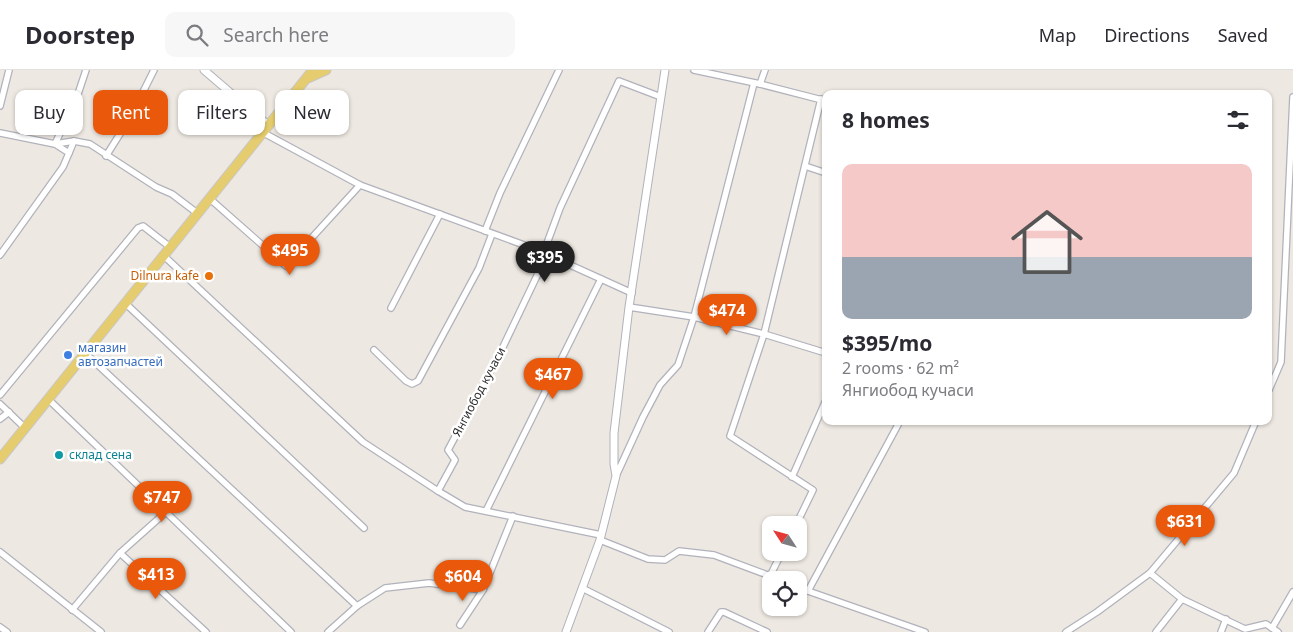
<!DOCTYPE html>
<html lang="en">
<head>
<meta charset="utf-8">
<style>
  body { margin:0; font-family:"Noto Sans",sans-serif; background:#f7f7f7; color:#2b2b33; height:100vh; display:flex; flex-direction:column; font-size:19px; white-space:nowrap }
  * { box-sizing:border-box; margin:0 }
  p { font-size:16px; color:#7c7c81 }
  .icon { flex:none; width:28px; height:28px; fill:none; stroke:currentColor; stroke-width:2; stroke-linecap:round; stroke-linejoin:round }
  .map { position:relative; flex:1; overflow:hidden }
  .details { position:absolute; left:822px; top:20px; width:450px; height:335px; display:flex; flex-direction:column; background:#fff; border-radius:10px; box-shadow:0 1px 4px #0004 }
  .details>* { flex:none }
  .guide { position:absolute; left:15px; top:20px; width:475px; height:45px; display:flex; gap:10px }
  .needle { width:32px; rotate:306deg }
  .fabs { position:absolute; left:762px; top:446px; display:grid; gap:10px }
  .fabs a { display:grid; place-items:center; width:45px; height:45px; border-radius:10px; background:#fff; box-shadow:0 1px 4px #0004; font-size:25px }
  .price { position:absolute; translate:-50% -42px; padding:0 11px; border-radius:18px; background:#ea580c; color:#fff; font-size:16px; line-height:32px; filter:drop-shadow(0 1px 2px #0008) }
  .price::after { content:''; position:absolute; left:50%; top:30px; width:15px; height:11px; margin-left:-8px; background:inherit; clip-path:polygon(0 0,100% 0,50% 100%) }
  .price.active { background:#222; color:#fff }
  ul { padding:0; list-style:none }
  li { display:grid; align-content:center; gap:10px; height:265px; padding:0 20px }
  li span { display:grid; place-items:center; height:155px; border-radius:10px; color:#555 }
  li>.icon { margin-inline-start:auto }
  span .icon { width:90px; height:90px; fill:#fffc; stroke-width:1 }
  li b { font-size:21px }
  h2 { display:flex; justify-content:space-between; align-items:center; height:60px; padding:0 20px; font-size:21px }
  .pill { padding:0 18px; border-radius:10px; background:#fff; box-shadow:0 1px 4px #0004; font-size:18px; line-height:45px }
  .pill.active { background:#ea580c; color:#fff }
  header { display:flex; align-items:center; gap:30px; box-sizing:border-box; height:70px; padding:0 25px; background:#fff; border-bottom:1px solid #e1e1e2 }
  header strong { font-size:24px }
  nav { display:flex; gap:28px; margin-inline-start:auto; font-size:18px }
  .search { width:350px; height:45px; background:#f7f7f7; display:flex; align-items:center; gap:12px; box-sizing:border-box; padding:0 18px; border-radius:10px; color:#7c7c81; font-size:19px }
  .map>svg:first-child { display:block }
</style>
</head>
<body>
<header>
<strong>Doorstep</strong>
<div class="search"><svg class="icon" aria-label="search" viewBox="0 0 24 24"><circle cx="10" cy="10" r="6"/><path d="M15 15l6 6"/></svg>Search here</div>
<nav><a>Map</a><a>Directions</a><a>Saved</a></nav>
</header>
<div class="map">
<svg width="1293" height="562" viewBox="0 0 1293 562">
  <rect width="100%" height="100%" fill="#ede8e1"/>
  <g fill="none" stroke-linecap="round" stroke-linejoin="round">
    <g stroke="#b1b2bc" stroke-width="8">
      <g id="minor">
        <path d="M694,0l66,14 66,17"/>
        <path d="M760,14l5,-14"/>
        <path d="M0,36l9,-36"/>
        <path d="M262,62l98,53 175,64 97,44"/>
        <path d="M0,63l55,11 19,-3 16,3 66,43 16,7 25,19"/>
        <path d="M74,71l-5,12 -14,-9 22,-47 9,-27"/>
        <path d="M106,86l24,-38 24,-48"/>
        <path d="M805,96l21,7"/>
        <path d="M209,128l77,68 74,-81"/>
        <path d="M485,161l15,-38 59,-123"/>
        <path d="M0,185l63,-88 6,-14"/>
        <path d="M163,185l200,187 75,49 27,16 136,28"/>
        <path d="M125,233l239,225"/>
        <path d="M629,237l65,10 70,17 62,19"/>
        <path d="M391,238l49,-94"/>
        <path d="M374,280l32,31 6,3 6,-3 61,-113 13,-34"/>
        <path d="M85,283l272,253"/>
        <path d="M1269,320l12,-28 12,-265"/>
        <path d="M0,325l138,-167 5,-2 27,21"/>
        <path d="M48,329l243,233"/>
        <path d="M0,334l25,24"/>
        <path d="M0,349l9,-7"/>
        <path d="M616,406l27,-59 17,-32 18,-20 16,-48 60,-234"/>
        <path d="M792,407l34,-77"/>
        <path d="M438,421l17,-31 -7,-10 54,-101 42,-88 2,-15 14,-38 59,-127 42,16"/>
        <path d="M486,441l115,-232"/>
        <path d="M796,455l17,-35 -83,-54 34,-102 57,-235"/>
        <path d="M600,470l48,19 17,1 14,-9 35,4 67,25"/>
        <path d="M0,482l101,80"/>
        <path d="M120,483l86,79"/>
        <path d="M1150,503l32,26 63,30 21,-5 12,8"/>
        <path d="M770,506l12,-24"/>
        <path d="M799,517l9,4 92,-170"/>
        <path d="M582,518l87,44"/>
        <path d="M808,521l117,41"/>
        <path d="M72,540l48,-57 46,-41"/>
        <path d="M460,555l23,-35"/>
        <path d="M0,557l7,5"/>
        <path d="M1272,558l21,-36"/>
        <path d="M328,562l29,-26 28,-18 44,-5 54,7 30,-74"/>
        <path d="M708,562l13,-20h3l43,20"/>
        <path d="M1066,562l31,-20 53,-39 84,-100 22,-52"/>
        <path d="M1156,562l26,-33"/>
        <path d="M1221,562l5,-13"/>
      </g>
    </g>
    <g stroke="#b1b2bc" stroke-width="9">
      <g id="tertiary">
        <path d="M204,0l64,55"/>
        <path d="M566,562l34,-92 16,-64 -2,-12v-31l15,-126 36,-237"/>
      </g>
    </g>
    <g stroke="#c8c8c8" stroke-width="11">
      <g id="primary">
        <path d="M308,8l18,-8"/>
        <path d="M0,389l313,-389"/>
      </g>
    </g>
    <use href="#minor" stroke="#fff" stroke-width="5.5"/>
    <use href="#tertiary" stroke="#fff" stroke-width="7"/>
    <use href="#primary" stroke="#e5cc6e" stroke-width="9"/>
  </g>
  <circle fill="#e8710a" stroke="#fff" stroke-width="2" cx="209" cy="206" r="5"/>
  <circle fill="#3f7fe0" stroke="#fff" stroke-width="2" cx="68" cy="285" r="5"/>
  <circle fill="#0f9aa8" stroke="#fff" stroke-width="2" cx="59" cy="385" r="5"/>
  <g text-anchor="middle" stroke-width="5" stroke-linejoin="round" paint-order="stroke">
    <g font-size="12" fill="#c56008" stroke="#fff" text-anchor="end">
      <text x="199" y="210">Dilnura kafe</text>
    </g>
    <g font-size="12" fill="#366cbe" stroke="#fff" text-anchor="start">
      <text x="78" y="282">магазин<tspan x="78" dy="14">автозапчастей</tspan></text>
    </g>
    <g font-size="12" fill="#2d2d2d" stroke="#fff">
      <text transform="translate(479 322) rotate(-62)" y="4">Янгиобод кучаси</text>
    </g>
    <g font-size="12" fill="#0d838f" stroke="#fff" text-anchor="start">
      <text x="69" y="389">склад сена</text>
    </g>
  </g>
</svg>
<div class="fabs">
<a><svg class="needle" viewBox="-14 -14 28 28"><path d="M0-13l5 13h-10z" fill="#e53935"/><path d="M0 13l5-13h-10z" fill="#7c7c81"/></svg></a>
<a><svg class="icon" aria-label="locate" viewBox="0 0 24 24"><circle cx="12" cy="12" r="6"/><path d="M12 2v4M12 18v4M2 12h4M18 12h4"/></svg></a>
</div>
<b class="price" style="left:290px;top:206px">$495</b>
<b class="price active" style="left:545px;top:213px">$395</b>
<b class="price" style="left:727px;top:266px">$474</b>
<b class="price" style="left:553px;top:330px">$467</b>
<b class="price" style="left:162px;top:453px">$747</b>
<b class="price" style="left:1185px;top:477px">$631</b>
<b class="price" style="left:156px;top:530px">$413</b>
<b class="price" style="left:463px;top:532px">$604</b>
<div class="guide">
<a class="pill">Buy</a>
<a class="pill active">Rent</a>
<a class="pill">Filters</a>
<a class="pill">New</a>
</div>
<section class="details">
<h2>8 homes<svg class="icon" aria-label="filters" viewBox="0 0 24 24"><path d="M4 7h16M4 17h16"/><circle cx="9" cy="7" r="2"/><circle cx="15" cy="17" r="2"/></svg></h2>
<ul>
<li><span style="background:linear-gradient(#f6c9c9 60%,#9aa5b1 0)"><svg class="icon" aria-label="home" viewBox="0 0 24 24"><path d="M3 11l9-7 9 7M6 9v11h12V9"/></svg></span><div><b>$395/mo</b><p>2 rooms · 62 m²</p><p>Янгиобод кучаси</p></div></li>
</ul>
</section>
</div>
</body>
</html>
